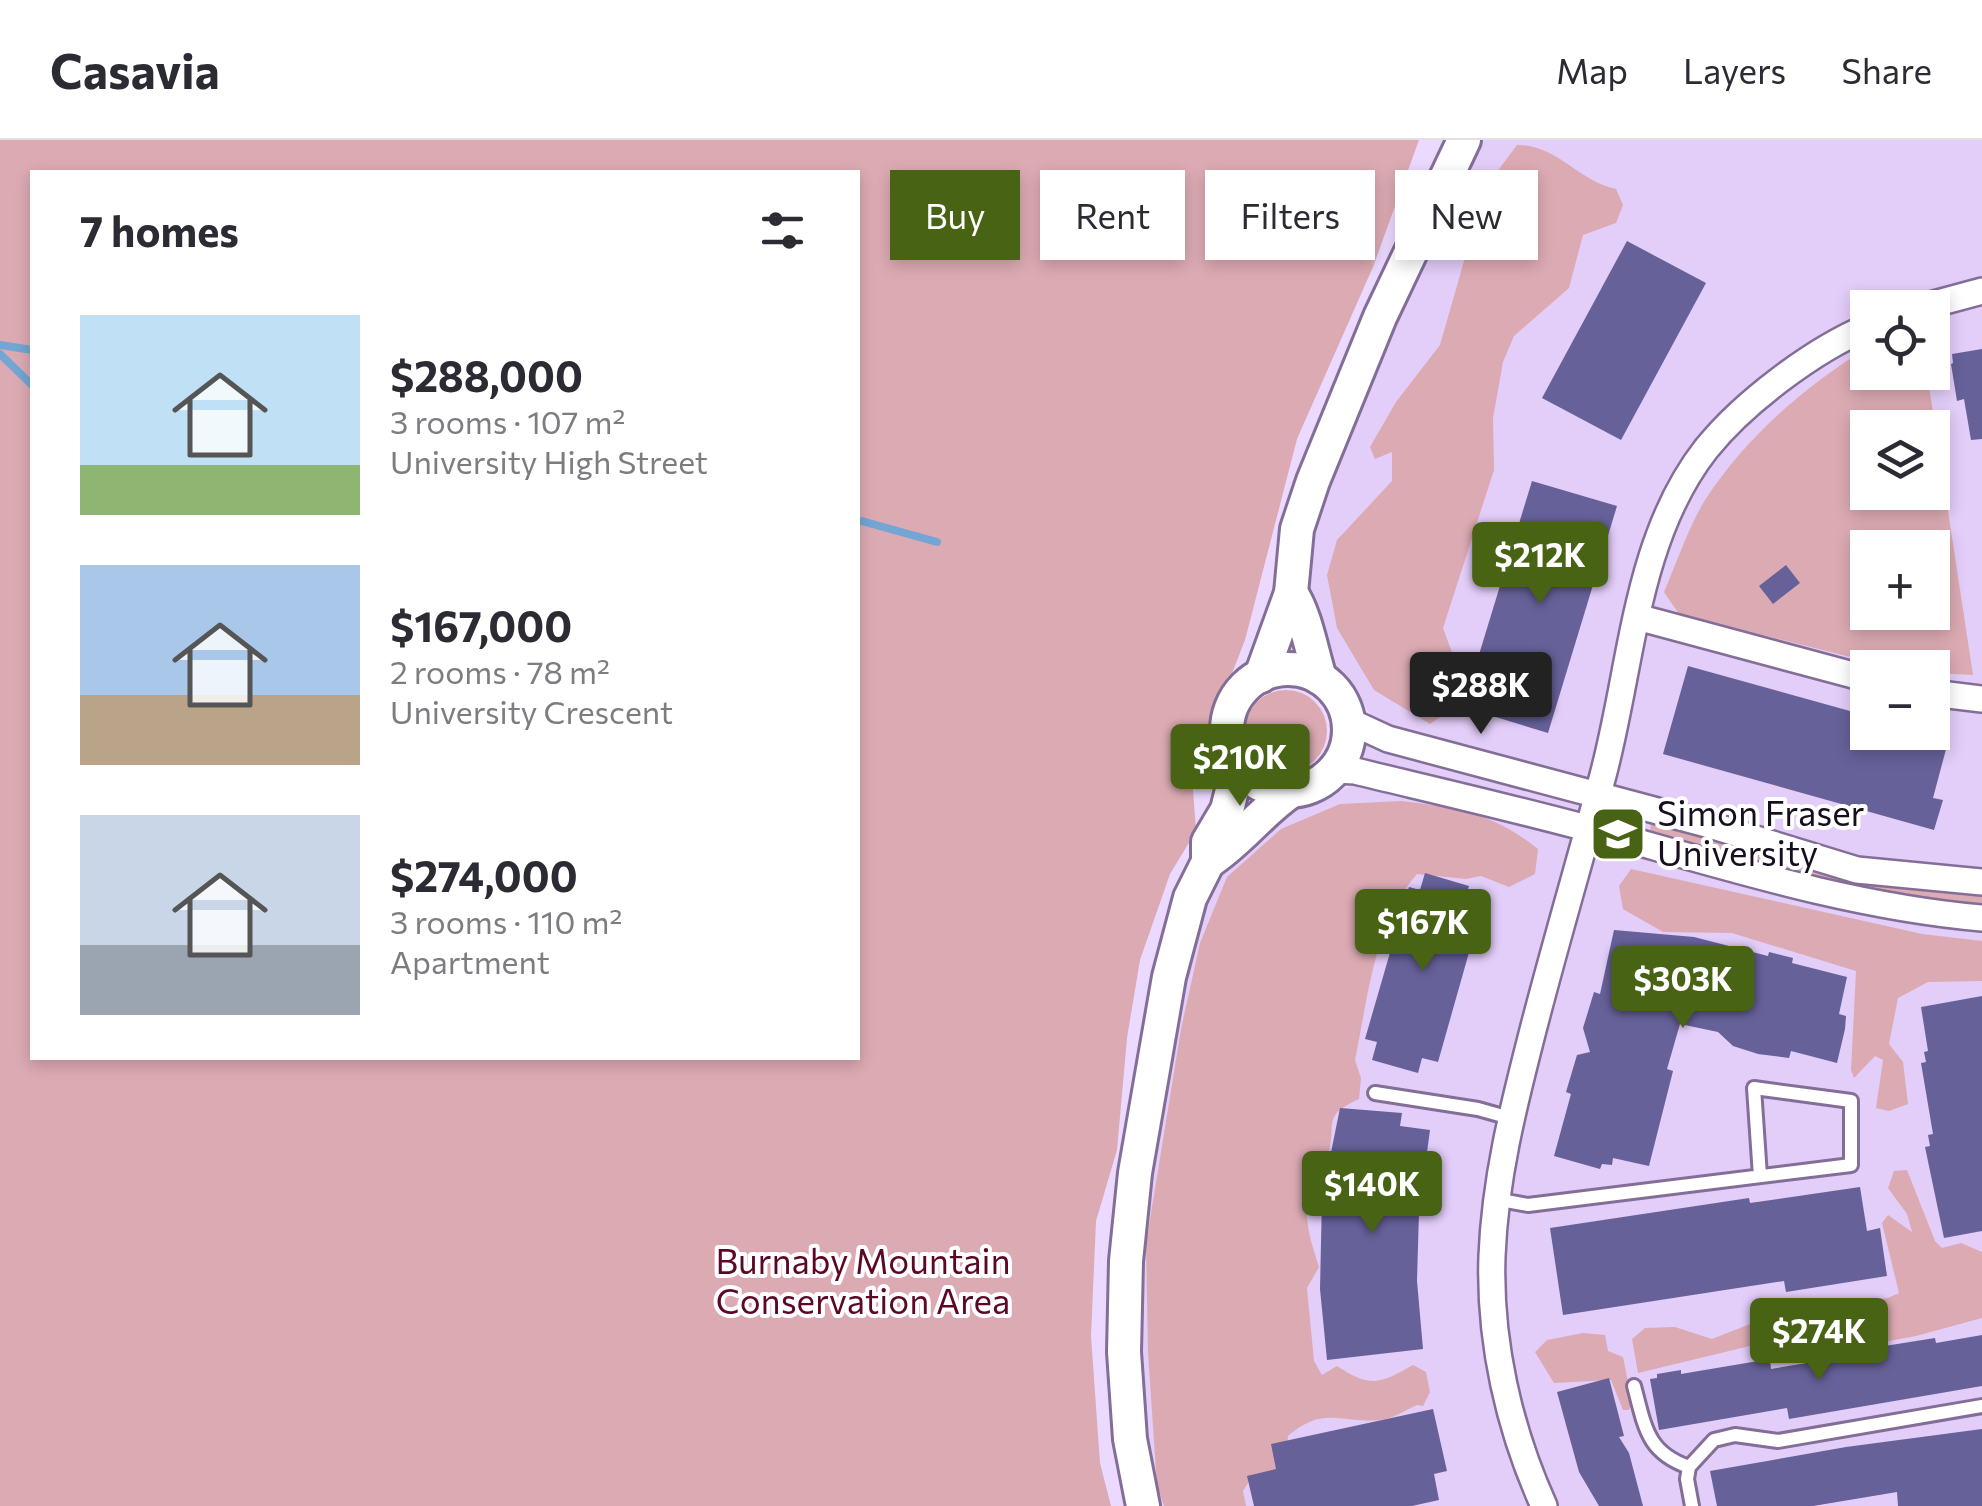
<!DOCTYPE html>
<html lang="en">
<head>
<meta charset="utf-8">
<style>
  body { margin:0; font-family:Commissioner,sans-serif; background:#f2f2f3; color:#2b2b33; height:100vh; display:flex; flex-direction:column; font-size:38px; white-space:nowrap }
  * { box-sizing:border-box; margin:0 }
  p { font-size:32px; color:#7c7c81 }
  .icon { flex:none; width:55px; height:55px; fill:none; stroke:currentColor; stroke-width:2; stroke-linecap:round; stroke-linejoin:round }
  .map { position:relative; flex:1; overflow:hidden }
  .drawer { position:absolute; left:30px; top:30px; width:830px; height:890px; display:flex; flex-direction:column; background:#fff; border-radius:0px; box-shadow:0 5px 15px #0003 }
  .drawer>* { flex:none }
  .banner { position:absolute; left:890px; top:30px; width:940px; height:90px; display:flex; gap:20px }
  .tools { position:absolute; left:1850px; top:150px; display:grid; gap:20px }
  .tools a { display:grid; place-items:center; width:100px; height:100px; border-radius:0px; background:#fff; box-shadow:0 5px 15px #0003; font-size:50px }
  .price { position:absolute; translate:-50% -85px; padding:0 22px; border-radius:10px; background:#486314; color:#fff; font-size:32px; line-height:65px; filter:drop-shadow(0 2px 5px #0008) }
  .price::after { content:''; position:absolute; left:50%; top:60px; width:30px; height:22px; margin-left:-15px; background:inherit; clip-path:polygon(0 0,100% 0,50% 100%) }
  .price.current { background:#222; color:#fff }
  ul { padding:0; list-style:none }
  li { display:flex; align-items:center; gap:30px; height:250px; padding:0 50px }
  li span { display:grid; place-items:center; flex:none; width:280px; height:200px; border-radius:0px; color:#555 }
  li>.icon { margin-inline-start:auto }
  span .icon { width:120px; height:120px; fill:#fffc; stroke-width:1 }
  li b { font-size:42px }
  h2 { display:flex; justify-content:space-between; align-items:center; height:120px; padding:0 50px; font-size:42px }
  .chip { padding:0 35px; border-radius:0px; background:#fff; box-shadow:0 5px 15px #0003; font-size:35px; line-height:90px }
  .chip.current { background:#486314; color:#fff }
  header { display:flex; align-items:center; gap:60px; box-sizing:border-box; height:140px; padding:0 50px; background:#fff; border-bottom:2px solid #e1e1e2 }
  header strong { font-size:48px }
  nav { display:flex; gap:55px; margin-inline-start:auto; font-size:35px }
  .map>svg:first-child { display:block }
</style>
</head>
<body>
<header>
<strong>Casavia</strong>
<nav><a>Map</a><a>Layers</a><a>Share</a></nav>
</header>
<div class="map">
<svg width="1982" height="1366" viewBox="0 0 1982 1366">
  <rect width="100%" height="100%" fill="#ebd9ff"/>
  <path fill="#e3cdf9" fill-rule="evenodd" d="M1483,0h499v1366h-823l-7,-31 -12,-105 2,-148 54,-290 21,-51 24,-33 46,-39 39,-11 31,-15 17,-64 -24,-35 -19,-19 -18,-47 -4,-40 3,-44 7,-29 57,-142zM1868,168h64v64h-64zM1868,288h64v64h-64zM1868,408h64v64h-64zM1868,528h64v64h-64z"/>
  <g fill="#dcaab3" fill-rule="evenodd">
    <path d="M0,0h1419l-46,127 -76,172 -52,201 -53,136 4,55 -26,43 -30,86 -13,78 -10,112 -21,71 -5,115 9,127 11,43h-1111zM32,32h826v886h-826z"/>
    <path d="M1517,5c41,0 62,37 99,44l7,16 -7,18 -33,12 -14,53 -55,48 -11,26 -10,56 1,52 -51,158 11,30 1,18 -7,35 -18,13 -56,-34 -37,-62 -10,-53 10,-35 55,-59v-29l-17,7 -5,-12 26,-45 44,-57 45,-157z"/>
    <path d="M1867,208l1,24 59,1 46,302 -40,-2 -1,-5 -42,-1 -211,-53 -15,-22c13,-30 24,-64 41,-92 41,-63 99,-113 162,-152zM1868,288h64v64h-64zM1868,408h64v64h-64z"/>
    <circle cx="1286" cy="591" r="41"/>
    <path d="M1402,661c55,7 91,12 136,48l-3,25 -26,13 -28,-11 -15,3 -49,-5c-43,49 -49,124 -62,186l6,18 -2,21c-39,18 -21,23 -31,56 -4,12 -14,22 -18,35 -8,28 1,51 9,77l-12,21 7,73 8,14 15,-9c33,22 43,18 76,-1l13,7 4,20 -7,14 -6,-1c-11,5 -25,14 -37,15 -41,4 -55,-15 -92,16l-2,24 -13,18 -21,-1 -9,14 3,15h-82l-7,-21 -9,-132 -2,-109 35,-215 19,-86 27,-66 54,-48 59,-25z"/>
    <path d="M1651,682l331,70v14l-131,-18 -201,-54z"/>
    <path d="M1631,729l291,65 60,7v40l-54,1 -30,16 -9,46 14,18 5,42 -19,7 -13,-3 7,-48 -8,-4 -21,22 -3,-8 5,-99 -124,-38 -69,-1 -40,-23 -4,-23z"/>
    <path d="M1907,1030l28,71 7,7 19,-5 21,9v66l-66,18 -142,26 -20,-17 -116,28 -6,-34 13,-11 30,-1 37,12 56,-22 120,-19 11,-5 -17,-70 6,-8 24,17 -5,-18 -19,-26 6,-17z"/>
    <path d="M1583,1193l22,2 3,16 15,6 9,45 -3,8h-6l-12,-30 -57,3 -19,-31 12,-12z"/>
  </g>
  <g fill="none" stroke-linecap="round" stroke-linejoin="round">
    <g stroke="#73a6d4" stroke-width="8">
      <path d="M0,205l32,5"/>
      <path d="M0,214l32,31"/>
      <path d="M858,380l79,22"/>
    </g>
  </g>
  <g fill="#666199">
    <path d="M1627,101l79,42 -85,157 -79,-42z"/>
    <path d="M1982,209v90l-11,1 -7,-41 -7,2 -6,-37 2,-1 -1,-9z"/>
    <path d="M1532,341l85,25 -69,227 -85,-26z"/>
    <path d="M1786,425l14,18 -27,21 -14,-18z"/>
    <path d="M1688,526l180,50v16h59l22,6 -16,60 10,2 -9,30 -271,-76z"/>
    <path d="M1425,733l44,13 -4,12 18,5 -45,159 -16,-4 -4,15 -46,-13 5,-18 -12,-3 44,-152 11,3z"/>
    <path d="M1614,790l80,7 74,19 1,-4 24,6 -1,5 55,14 -8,37 7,2 -1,13 -8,34 -46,-12 -2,7 -31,-4 -25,-8 -15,-14 -38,-8 -13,45 6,2 -24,95 -36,-8 -1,7 -10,-1 -2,5 -46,-13 17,-62 -5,-2 11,-37 13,-3 -7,-24 11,-36 6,2z"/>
    <path d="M1982,856v235l-38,7 -19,-91 5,-1 -2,-11 5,-1 -12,-71 5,-1 -2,-10 4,-1 -7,-44z"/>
    <path d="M1340,968l62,5 -2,13 30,4 -11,82 -2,69 6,68 -96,11 -7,-71 2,-92z"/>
    <path d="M1860,1047l7,44 13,-3 7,48 -101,16 -2,-11 -221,34 -13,-87 199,-30 1,5z"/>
    <path d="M1982,1195v51l-193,33 -2,-11 -128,22 -9,-51 7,-1v-4l24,-4v4l89,-15 1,10 90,-15 -1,-4 31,-5 44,-7 1,5z"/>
    <path d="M1609,1238l15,58 -5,1 10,16 14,53h-44l-20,-34 -22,-80z"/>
    <path d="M1433,1269l14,62 -13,3 5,26 -27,6h-158l-7,-30 29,-7 -5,-25z"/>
    <path d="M1982,1289v77h-84l-1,-14 -84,14h-96l-7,-35 136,-24z"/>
  </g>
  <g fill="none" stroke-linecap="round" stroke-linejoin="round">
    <g stroke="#836e98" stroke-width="18">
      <g id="service">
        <path d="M1375,953l103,16 32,9"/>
        <path d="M1495,1059l33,6 323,-40v-64l-97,-13 6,88"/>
        <path d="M1634,1246c11,40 12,66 55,81"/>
        <path d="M1692,1366l-5,-27 2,-12 25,-27 21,-5 43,6 204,-35"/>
      </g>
    </g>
    <g stroke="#836e98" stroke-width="30">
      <g id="minor">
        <path d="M1919,168l63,-17"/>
        <path d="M1637,477l231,62"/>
        <path d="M1932,553l50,6"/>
        <path d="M1349,581l39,18 322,86 147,45 125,12"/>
        <path d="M1335,630l20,1c87,21 175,41 261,65 121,34 240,71 366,82"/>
        <path d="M1544,1366c-35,-77 -55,-165 -52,-250 3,-77 21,-148 40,-222 22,-86 47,-170 70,-255 30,-109 32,-238 104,-330 37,-46 107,-99 162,-122"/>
      </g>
    </g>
    <g stroke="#836e98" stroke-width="38">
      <g id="tertiary">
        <path d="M1291,453c14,19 21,60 29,85"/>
        <circle cx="1288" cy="590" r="61"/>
        <path d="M1261,536l30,-83 6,-64 16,-48 67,-164 84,-177"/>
        <path d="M1208,722c30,-19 52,-49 82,-70"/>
        <path d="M1143,1366l-13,-67 -6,-87 2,-91 9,-88 34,-196 21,-79 18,-36v-20l19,-32 6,-24v-30"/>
      </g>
    </g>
    <use href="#service" stroke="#fff" stroke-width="12"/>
    <use href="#minor" stroke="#fff" stroke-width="25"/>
    <use href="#tertiary" stroke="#fff" stroke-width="32"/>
  </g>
  <defs>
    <g id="university-square" transform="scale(2.875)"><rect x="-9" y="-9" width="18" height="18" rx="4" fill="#486314" stroke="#fff"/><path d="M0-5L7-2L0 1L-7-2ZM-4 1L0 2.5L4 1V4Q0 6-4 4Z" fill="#fff"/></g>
  </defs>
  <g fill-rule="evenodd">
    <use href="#university-square" x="1618" y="694"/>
  </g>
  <g text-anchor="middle" stroke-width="8" stroke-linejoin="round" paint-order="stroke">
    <g font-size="35" fill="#160d1e" stroke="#fff" text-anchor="start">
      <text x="1657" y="686">Simon Fraser<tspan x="1657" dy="40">University</tspan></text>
    </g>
    <g font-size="35" fill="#5d0727" stroke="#fff">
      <text x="863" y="1134">Burnaby Mountain<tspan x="863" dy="40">Conservation Area</tspan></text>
    </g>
  </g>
</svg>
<div class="tools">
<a><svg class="icon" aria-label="locate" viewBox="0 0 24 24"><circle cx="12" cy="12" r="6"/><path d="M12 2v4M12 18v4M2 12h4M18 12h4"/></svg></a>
<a><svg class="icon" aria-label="layers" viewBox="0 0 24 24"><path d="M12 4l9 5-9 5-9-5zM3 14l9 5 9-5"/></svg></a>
<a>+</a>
<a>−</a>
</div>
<b class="price" style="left:1540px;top:467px">$212K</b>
<b class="price current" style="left:1481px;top:597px">$288K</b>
<b class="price" style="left:1240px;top:669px">$210K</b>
<b class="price" style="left:1423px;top:834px">$167K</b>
<b class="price" style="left:1683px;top:891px">$303K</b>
<b class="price" style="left:1372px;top:1096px">$140K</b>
<b class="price" style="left:1819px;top:1243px">$274K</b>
<div class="banner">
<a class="chip current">Buy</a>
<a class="chip">Rent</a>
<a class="chip">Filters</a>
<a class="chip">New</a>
</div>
<section class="drawer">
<h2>7 homes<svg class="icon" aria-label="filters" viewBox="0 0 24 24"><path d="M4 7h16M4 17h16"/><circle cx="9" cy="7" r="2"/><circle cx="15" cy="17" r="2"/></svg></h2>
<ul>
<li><span style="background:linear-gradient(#bfe0f5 75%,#8fb573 0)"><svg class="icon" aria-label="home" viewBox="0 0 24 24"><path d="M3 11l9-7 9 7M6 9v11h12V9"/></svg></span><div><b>$288,000</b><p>3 rooms · 107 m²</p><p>University High Street</p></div></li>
<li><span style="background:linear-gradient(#a9c7e8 65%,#b9a48a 0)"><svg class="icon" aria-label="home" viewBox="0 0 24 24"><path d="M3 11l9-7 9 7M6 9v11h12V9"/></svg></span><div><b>$167,000</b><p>2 rooms · 78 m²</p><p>University Crescent</p></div></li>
<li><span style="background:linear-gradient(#c9d6e8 65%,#9aa5b1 0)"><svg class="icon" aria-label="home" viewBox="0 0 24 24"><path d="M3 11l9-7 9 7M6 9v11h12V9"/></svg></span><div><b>$274,000</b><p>3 rooms · 110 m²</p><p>Apartment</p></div></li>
</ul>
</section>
</div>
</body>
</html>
